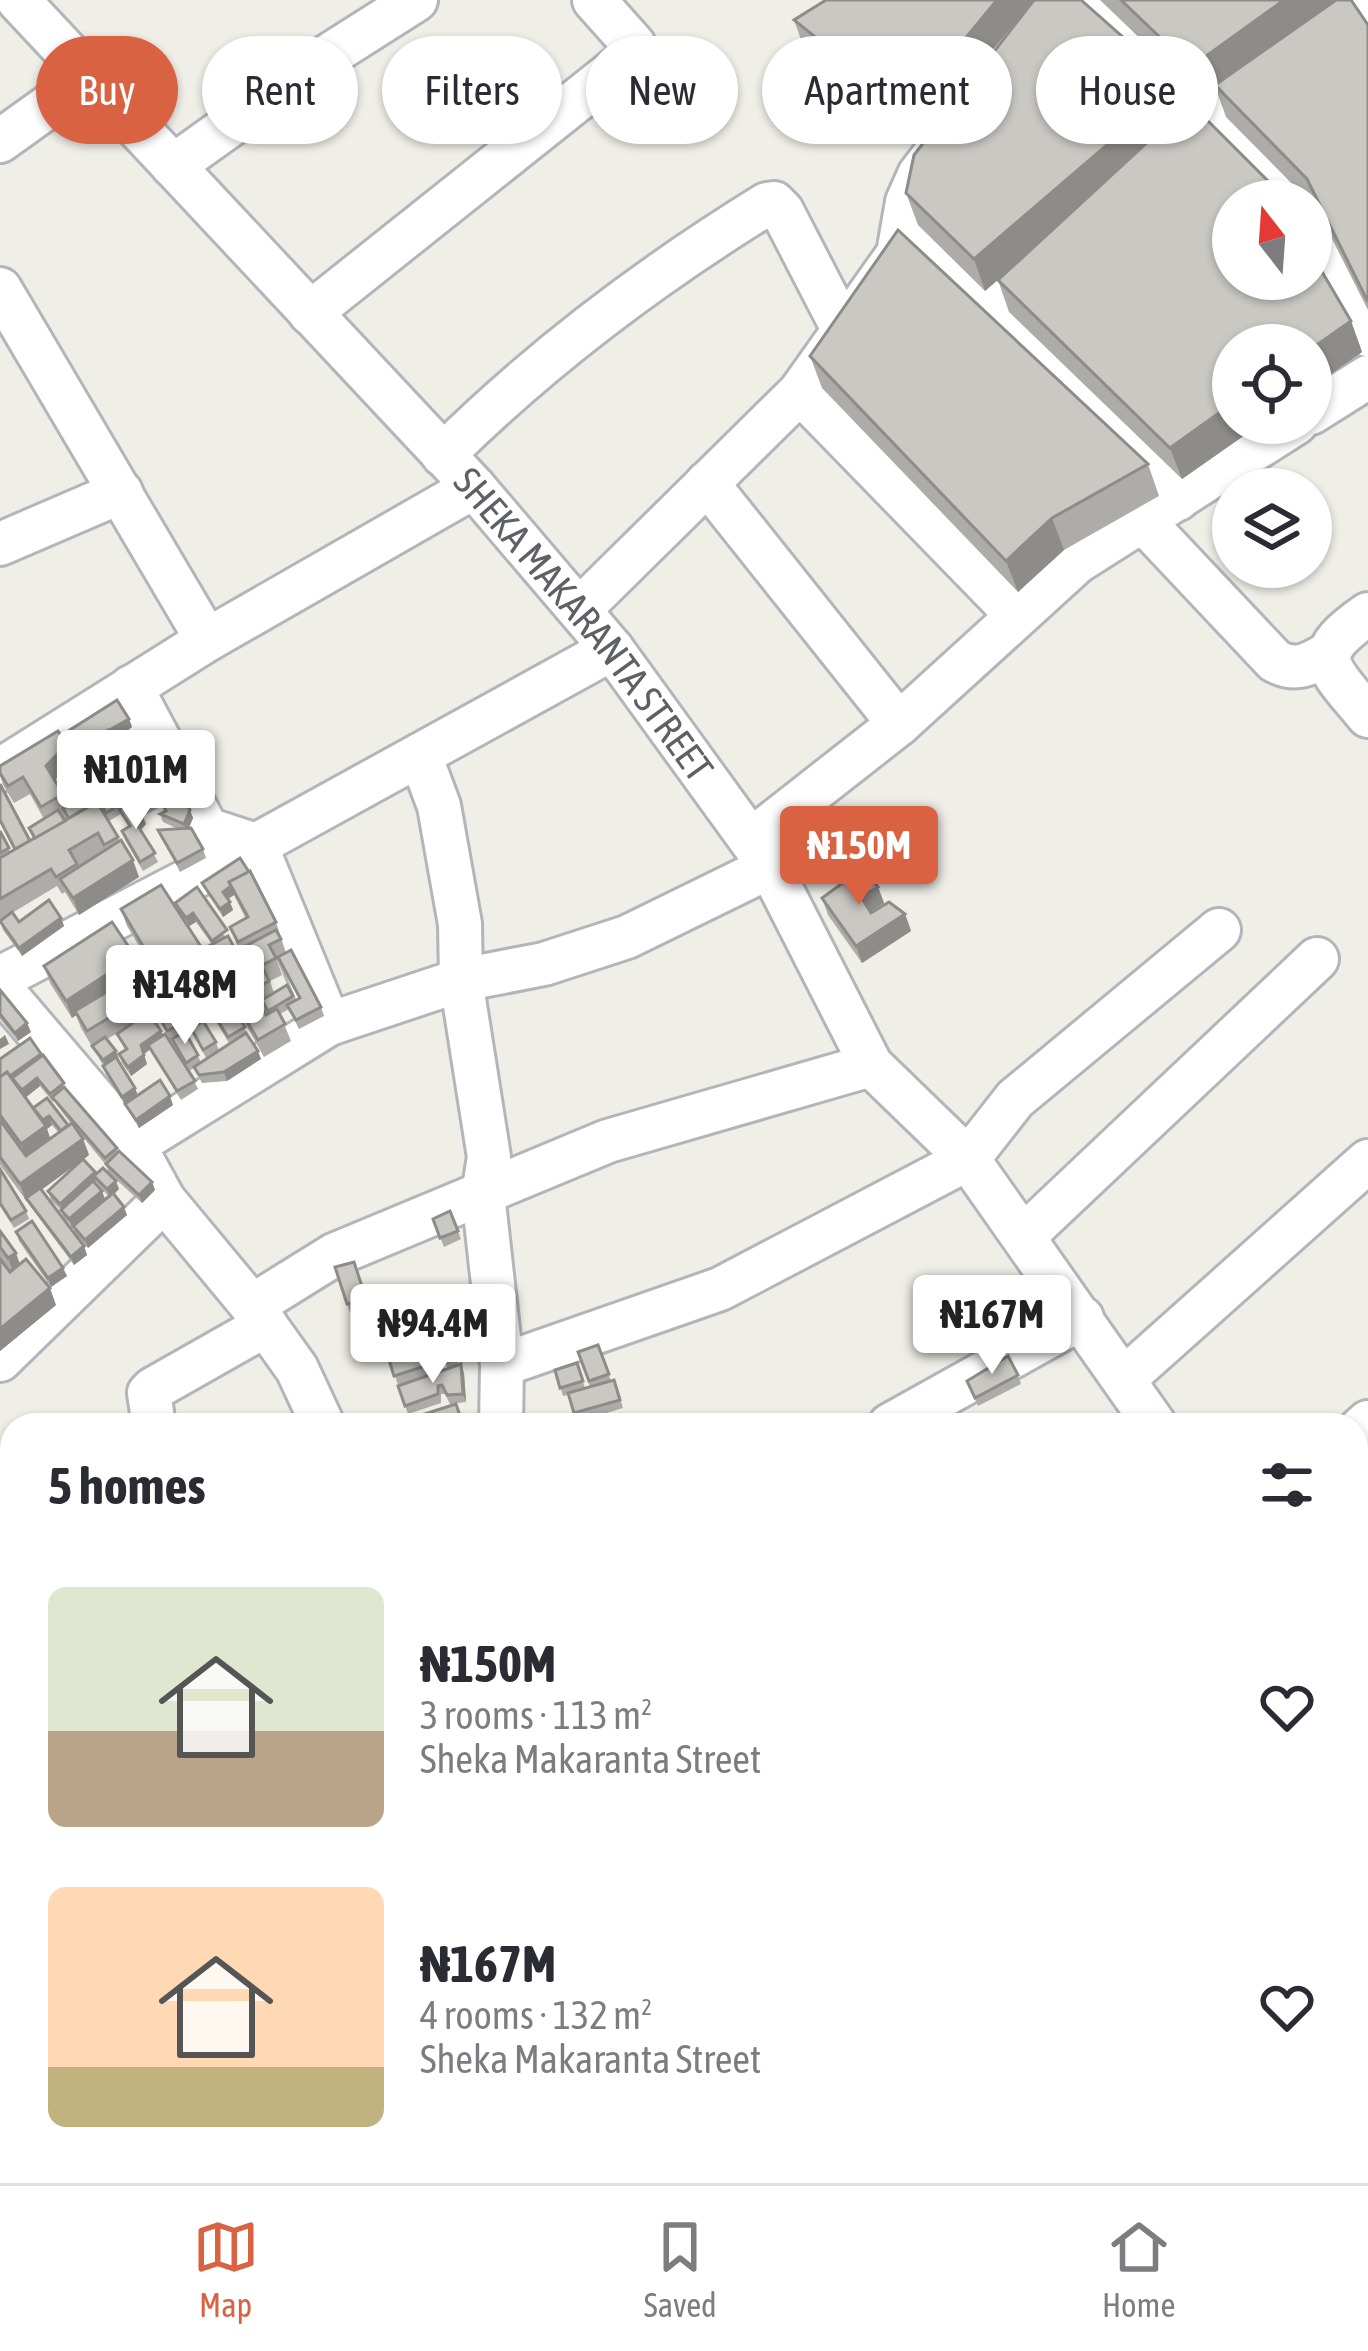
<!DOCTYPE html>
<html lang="en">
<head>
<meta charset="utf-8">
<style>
  body { margin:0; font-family:"Asap Condensed",sans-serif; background:#f2f2f3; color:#2b2b33; height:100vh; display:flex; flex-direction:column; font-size:45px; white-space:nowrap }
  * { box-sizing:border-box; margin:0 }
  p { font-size:39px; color:#7c7c81 }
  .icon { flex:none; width:66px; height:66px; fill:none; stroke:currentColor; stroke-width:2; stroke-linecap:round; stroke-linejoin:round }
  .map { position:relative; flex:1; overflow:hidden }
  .drawer { position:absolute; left:0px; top:1413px; width:1368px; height:771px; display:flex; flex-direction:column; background:#fff; border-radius:36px 36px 0 0; box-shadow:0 3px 9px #0004 }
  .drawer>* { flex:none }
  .banner { position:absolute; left:36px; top:36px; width:1296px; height:108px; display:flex; gap:24px }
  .needle { width:78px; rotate:343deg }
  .tools { position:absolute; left:1212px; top:180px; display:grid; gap:24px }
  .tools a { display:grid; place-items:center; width:120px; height:120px; border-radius:50%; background:#fff; box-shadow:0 3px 9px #0004; font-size:60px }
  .price { position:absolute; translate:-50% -102px; padding:0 27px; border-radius:12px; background:#fff; color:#222; font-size:39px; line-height:78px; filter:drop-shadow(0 3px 6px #0008) }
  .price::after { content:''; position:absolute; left:50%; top:72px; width:36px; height:27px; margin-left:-18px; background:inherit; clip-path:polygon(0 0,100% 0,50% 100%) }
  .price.on { background:#d96243; color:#fff }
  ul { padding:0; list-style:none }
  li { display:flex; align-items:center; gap:36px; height:300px; padding:0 48px }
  li span { display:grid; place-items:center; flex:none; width:336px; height:240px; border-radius:18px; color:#555 }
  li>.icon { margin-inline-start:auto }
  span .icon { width:144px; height:144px; fill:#fffc; stroke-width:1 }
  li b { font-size:51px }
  h2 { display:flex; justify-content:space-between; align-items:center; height:144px; padding:0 48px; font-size:51px }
  .tag { padding:0 42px; border-radius:54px; background:#fff; box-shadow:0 3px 9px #0004; font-size:42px; line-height:108px }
  .tag.on { background:#d96243; color:#fff }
  .tab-bar { display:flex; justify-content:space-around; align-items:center; height:168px; border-top:3px solid #e1e1e2; background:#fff; font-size:33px; color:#7c7c81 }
  .tab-bar a { display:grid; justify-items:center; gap:6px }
  .tab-bar .on { color:#d96243 }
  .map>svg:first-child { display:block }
</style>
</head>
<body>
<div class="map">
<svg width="1368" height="2183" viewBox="0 0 1368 2183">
  <rect width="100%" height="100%" fill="#efeee7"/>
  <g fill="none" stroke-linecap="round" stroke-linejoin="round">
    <g stroke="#b4b5ba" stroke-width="48">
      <g id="minor">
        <path id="s1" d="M18,0l456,487 138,162 158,218 101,198 97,94 187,266"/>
        <path d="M1077,0l129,117 84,84"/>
        <path d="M0,141l88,-63"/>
        <path d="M1165,154l41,-37 158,-117"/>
        <path d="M173,166l150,-107 93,-59"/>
        <path d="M1311,230l57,105"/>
        <path d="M903,232l169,154 106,113"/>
        <path d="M0,289l207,351"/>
        <path d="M990,311l57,-51"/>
        <path d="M310,313l325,-259 -1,-9 -40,-45"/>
        <path d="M800,392l217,223"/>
        <path d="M1311,413l57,-36"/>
        <path d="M443,455c98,-97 207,-179 324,-251l7,-1 8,8 61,118"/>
        <path d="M707,483l192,241"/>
        <path d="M1143,521l132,140c21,11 34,4 54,-8"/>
        <path d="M0,544l121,-52"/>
        <path d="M580,609l220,-217 98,-138 9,-52 12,-27 19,-25"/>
        <path d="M1368,614c-61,42 -41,52 0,102"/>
        <path d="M131,687l76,142 49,16 73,179"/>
        <path d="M420,755l19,51 21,118 1,56 28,177 -6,37 19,171 -1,60"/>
        <path d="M0,770l207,-130 267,-153"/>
        <path d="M751,840l148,-116 178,-162 219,-139"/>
        <path d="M0,978l256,-133 356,-196"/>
        <path d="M0,988l134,157 30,55 88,106 45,63 26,56"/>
        <path d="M134,1145l195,-121 132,-44 83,-16 83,-27 143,-70"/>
        <path d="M1025,1235l292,-276"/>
        <path d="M252,1306l82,-51 274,-114 263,-76"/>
        <path d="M0,1360l164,-160"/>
        <path d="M502,1365l218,-76 248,-130 47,-60 204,-169"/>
        <path d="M1125,1378l243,-217"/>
        <path d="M154,1425l-5,-32 4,-4 113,-64"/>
        <path d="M890,1425l192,-107"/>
        <path d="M1356,1433l12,-11"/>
        <path d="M0,1544l12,-9"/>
        <path d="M1356,1639l12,-4"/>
        <path d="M0,1785l12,-11"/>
        <path d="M1356,1974l12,-4"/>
        <path d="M0,2037l12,-3"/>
        <path d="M255,2172l4,11"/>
        <path d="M707,2183l34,-11"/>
      </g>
    </g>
    <use href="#minor" stroke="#fff" stroke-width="42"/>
  </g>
  <g fill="#aeaca8" fill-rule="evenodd">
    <path d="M826,0h255l96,85 8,22 5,-4 79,79 12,19h-48v78h78v-26l40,68 11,31 -51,36v-43h-78v78h29l-80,56 -173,-167 -11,-32 2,-2 -15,13 -67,-66 -12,-32 8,-38 120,-155 -117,141 -112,-90 -11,-31z"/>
    <path d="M1100,0h251l17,25v285l-50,-99 -7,-10h-2l-83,-84 -10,-28 -13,10z"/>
    <path d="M810,356l338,108 11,32 -95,54 -46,42 -196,-204z"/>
    <path d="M129,719l3,8 -18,12 12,20 6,17 -11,6 25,42 -5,6 17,32 -15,9 -18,-31 -3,-9 7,-4 -8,-13 -12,7 -13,-25 -3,2 25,39 21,40 -60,38 -14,-23 -3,2 -5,-8 -45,27 7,9 42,-4 3,8 -42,30 -19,-26 -3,-9 10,-7 -10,6v-89l10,21 4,-2 -14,-28v-38l30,57 3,-2 -4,-11 15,-9 -14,-25 -16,9 -11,-18 -3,-9v-10l63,-27zM68,749l8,20 12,23 -20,14 -13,-26 18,-19z"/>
    <path d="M170,774l23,44 -4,10 14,21 3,9 -26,14 -22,-42 20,-1 -15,-7 -3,-8 5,-3 -3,-5 -15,8 -11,-21z"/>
    <path d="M240,858l36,64 10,31 35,54 3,9 -25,13 -10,-20 -9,5 11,27 -27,16 -32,-57 -2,2 31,57 -34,22 -25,2 -8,-15 -5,3 9,18 -17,11 -31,-51 -6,5 3,10 -16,12 -9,-13 -3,-9 6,-4 -8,-16 6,-4 -16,9 31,56 35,10 -34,23 -33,-54 -3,-9 -22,-37 -5,-13 -4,3 -22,-35 -6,-17 91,-10 22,49 13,-7 -43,-72 -6,-17 57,2 -3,-8 55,36 6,12 3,-1 -9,-23 16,-8 -12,-24 -6,4 5,11 -10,7 -17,-26 -4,-8zM196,922l16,22 -2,16 -21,-34zM279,960l20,39 -4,2 -8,-16 -13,8 -4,-12 12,-6 -5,-14zM189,992l13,22 7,-4 20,33 -10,8 -3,-9 -16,-19 -16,-29zM155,1011l15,29 15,-8 -13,7 15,30 -38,-55zM191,1028l15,30 -5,4 -16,-30z"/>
    <path d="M878,887l6,16 -13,9 34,2 6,17 -49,32 -34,-48 -6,-17z"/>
    <path d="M0,990l31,42 -13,9 -18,-22z"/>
    <path d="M42,1056l24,34 52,62 34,30 3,8 -13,13 -33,-30 -3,-8 -29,-35 6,9 6,16 -5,4 12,16 23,14 -5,5 13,21 -39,33 -12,-13 -3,-8 -9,-9 -3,-8 -10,-10 -3,-9 33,-30 -40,29 43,56 3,9 -13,10 -74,-100v-106zM40,1086l13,16 1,-1 17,23 -2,2 -35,-17 -9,-11zM52,1125l7,8 -9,6 -3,-10zM96,1182l13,15 -4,2 -10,-16z"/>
    <path d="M0,1169l26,42 3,8 -15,9 -14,-22z"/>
    <path d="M450,1211l11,28 -17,8 -11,-28z"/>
    <path d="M0,1231l20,33 36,41 -56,46z"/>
    <path d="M16,1232l47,36 4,8 -16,11 -32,-46z"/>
    <path d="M354,1262l19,58 -10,3 -5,-13 -8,3 -15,-46z"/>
    <path d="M446,1327l13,38 5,8 2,29 -16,2 -5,-10h-4v9l-33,11 -23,-67zM445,1361l3,8 -19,6 -3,-7z"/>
    <path d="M598,1345l13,36 3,-1 9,28 -46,14 -9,-27 -5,1 -8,-26 22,-7 8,25 5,-1 -12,-35z"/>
    <path d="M1018,1375l3,9 -43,22 -11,-25z"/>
    <path d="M456,1404l7,21h-52z"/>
    <path d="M1368,1779v132l-4,1 -8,-21v-108z"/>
    <path d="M844,2172h39l4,11h-39z"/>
    <path d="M1094,2172h93l3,11h-91z"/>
  </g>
  <g fill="#8d8c88">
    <path d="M997,0h37l-117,141 -11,-31z"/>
    <path d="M1284,0h55l-124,85 1,4 -13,10 -12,-32z"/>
    <path d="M512,59l3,8 -30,19 -3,-9z"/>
    <path d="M1177,85l11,31 -203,175 -11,-32z"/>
    <path d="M1351,321l11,31 -51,36v-39z"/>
    <path d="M1233,403v20h29l-80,56 -12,-31z"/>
    <path d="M1052,518l12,32 -46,42 -12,-31z"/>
    <path d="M129,719l3,8 -55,36 -3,-9z"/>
    <path d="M67,744l6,17 -21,22 -6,-17z"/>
    <path d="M190,810l3,8 -6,14 -3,-8z"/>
    <path d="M143,816l3,8 -7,8 -3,-9z"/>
    <path d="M133,860l6,17 -60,38 -6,-17z"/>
    <path d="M231,887l3,8 -8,5 -3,-8z"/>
    <path d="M878,887l6,16 -17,11 -6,-17z"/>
    <path d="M230,902l3,8 -10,7 -3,-8z"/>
    <path d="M193,913l3,9 -7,4 -3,-8z"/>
    <path d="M905,914l6,17 -49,32 -6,-17z"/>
    <path d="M61,918l3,8 -42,30 -3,-8z"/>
    <path d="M135,956l6,17 -69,45 -6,-17z"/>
    <path d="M27,1023l4,9 -13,9 -3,-8z"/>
    <path d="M161,1031l3,8 -20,15 -3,-9z"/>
    <path d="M5,1035l4,9 -9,5v-10z"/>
    <path d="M116,1051l3,8 -13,10 -3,-9z"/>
    <path d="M258,1051l3,8 -34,22 -3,-9z"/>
    <path d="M144,1055l3,9 -16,12 -3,-9z"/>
    <path d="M37,1078l3,8 -15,12 -3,-8z"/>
    <path d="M135,1088l3,8 -13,9 -3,-8z"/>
    <path d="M170,1096l3,9 -34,23 -3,-8z"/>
    <path d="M49,1116l3,9 -5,4 5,14 -25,17 -6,-16z"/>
    <path d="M83,1139l6,16 -63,46 -6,-17z"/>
    <path d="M95,1172l3,8 -4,-4 2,6 -33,31 -3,-9z"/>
    <path d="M116,1181l3,8 -9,9 -3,-9z"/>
    <path d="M152,1182l3,8 -13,13 -3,-8z"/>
    <path d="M102,1191l3,8 -33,29 -3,-9z"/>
    <path d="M124,1207l3,8 -39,33 -3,-8z"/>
    <path d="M84,1246l3,9 -13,10 -3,-8z"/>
    <path d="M16,1253l6,17 -8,5 -6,-17z"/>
    <path d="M63,1268l4,8 -16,11 -3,-9z"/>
    <path d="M50,1288l6,17 -56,46v-22z"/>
    <path d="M461,1364l3,9 2,29 -3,-8z"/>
  </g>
  <g fill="#cac8c3" stroke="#8d8c88" stroke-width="3">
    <path d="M826,0h171l-91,110 -112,-90z"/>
    <path d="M1034,0h47l96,85 -203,174 -68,-66 8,-38z"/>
    <path d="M1121,0h163l-93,67z"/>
    <path d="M1336,0h15l17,25v277l-61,-123 -92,-94z"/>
    <path d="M500,41l12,18 -30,18 -10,-19z"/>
    <path d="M1190,103l79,79 12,19h-48v78h78v-26l40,68 -40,28v-4h-78v58l-63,45 -172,-168z"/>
    <path d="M898,230l250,234 -96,54 -46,43 -196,-205z"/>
    <path d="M117,700l12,19 -57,32 -10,-16z"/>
    <path d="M108,730l18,29 -40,23 -16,-30z"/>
    <path d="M58,731l9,13 -21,22 17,28 -22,13 -18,-30 -15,9 -8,-13v-7z"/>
    <path d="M170,774l20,36 -6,14 -24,-10 6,-3 -7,-14 -15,9 -8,-13z"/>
    <path d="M119,779l12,19 -25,15 -11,-19z"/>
    <path d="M0,784l30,57 -15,8 -15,-29z"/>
    <path d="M89,791l7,11 -27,16 -6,-9z"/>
    <path d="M134,800l9,16 -7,7 19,30 -15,9 -18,-31 8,-5 -11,-17z"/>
    <path d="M97,802l21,35 -14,8 -6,-12 -29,17 8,14 -21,13 -5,-8 -51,30v-41z"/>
    <path d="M58,810l7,11 -30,17 -6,-10z"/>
    <path d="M191,828l12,21 -26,14 -19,-33z"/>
    <path d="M0,831l9,17 -9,5z"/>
    <path d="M121,840l12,20 -60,38 -13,-19z"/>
    <path d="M240,858l9,14 -20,10 2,4 -8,6 7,10 -10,7 -18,-26z"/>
    <path d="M863,868l15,19 -17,10 10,16 18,-11 16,12 -49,32 -34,-48z"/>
    <path d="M250,871l26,51 -38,20 -8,-15 18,-10 -19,-35z"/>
    <path d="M161,885l50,77 -46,21 -44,-74z"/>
    <path d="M197,887l30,43 -15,11 -19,-28 -7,5 -11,-15z"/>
    <path d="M49,900l12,18 -42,30 -19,-27 12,-9 7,10z"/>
    <path d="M112,922l23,34 -69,45 -22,-35z"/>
    <path d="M276,930l5,9 -12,6 7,13 -54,28 -11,-22z"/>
    <path d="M228,936l8,15 -23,12 -8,-15z"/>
    <path d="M291,950l30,57 -25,13 -9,-15 13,-7 -22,-41z"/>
    <path d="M264,970l5,11 -18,10 15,24 11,-6 8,15 -27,16 -30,-51z"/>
    <path d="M140,972l12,20 -65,39 -12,-20z"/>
    <path d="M213,974l32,53 -17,10 -22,-35 -7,4 -11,-17z"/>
    <path d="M287,985l6,11 -25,15 -6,-11z"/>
    <path d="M0,990l27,33 -12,10 -15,-19z"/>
    <path d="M182,991l15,24 -30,16 -13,-24z"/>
    <path d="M148,1012l13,19 -20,14 3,10 -16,12 -9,-13 8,-5 -10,-15z"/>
    <path d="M203,1021l13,21 -13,8 -12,-22z"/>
    <path d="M185,1032l13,23 -12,8 -14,-24z"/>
    <path d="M246,1033l12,18 -34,21 -25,3 -5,-8z"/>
    <path d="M165,1034l30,47 -18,10 -29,-46z"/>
    <path d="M105,1037l11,14 -13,9 -11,-14z"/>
    <path d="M30,1038l11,16 -31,22 -3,-4 -7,5v-18z"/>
    <path d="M43,1055l21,28 -14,11 -13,-16 -15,12 -10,-12z"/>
    <path d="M116,1057l19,31 -13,9 -19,-31z"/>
    <path d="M7,1072l39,54 -25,18 -21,-29v-38z"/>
    <path d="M160,1080l10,16 -34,24 -11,-16z"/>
    <path d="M64,1087l53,61 -12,10 -53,-61z"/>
    <path d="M47,1098l21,27 -7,6 -12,-15 -6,4 -10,-12z"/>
    <path d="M0,1120l26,36 46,-33 11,16 -63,45 -20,-27z"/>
    <path d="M119,1151l33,31 -13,13 -33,-31z"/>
    <path d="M83,1159l12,13 -35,32 -12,-13z"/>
    <path d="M103,1168l13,13 -9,8 -13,-13z"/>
    <path d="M0,1169l26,42 -15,9 -11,-17z"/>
    <path d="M93,1181l9,10 -33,28 -8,-9z"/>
    <path d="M40,1188l44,58 -13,11 -45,-59z"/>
    <path d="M113,1193l11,14 -39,33 -12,-14z"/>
    <path d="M450,1211l8,20 -18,7 -7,-19z"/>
    <path d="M32,1221l31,47 -15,10 -32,-46z"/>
    <path d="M0,1231l16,22 -8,5 -8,-11z"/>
    <path d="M0,1259l10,13 16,-13 24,29 -50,41z"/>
    <path d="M354,1262l16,49 -11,3 -3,-12 -9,2 -12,-37z"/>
    <path d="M446,1327l8,24 -11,4 -4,-11 -19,7 5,15 -31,10 -9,-29z"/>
    <path d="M598,1345l11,29 -20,7 -11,-29z"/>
    <path d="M1008,1356l10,19 -43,23 -8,-17z"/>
    <path d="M577,1363l6,18 -23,7 -5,-18z"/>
    <path d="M461,1364l2,30 -16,1 -5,-10 -4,1v8l-33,12 -7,-20z"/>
    <path d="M614,1380l6,20 -46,13 -6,-20z"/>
    <path d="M456,1404l7,21h-12l-2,-7 -21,7h-17l-2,-6z"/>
    <path d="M1368,1779v105l-12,3v-104z"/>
    <path d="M1356,2117l12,30v36h-33l-5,-11h26z"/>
    <path d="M844,2172h28l-25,8z"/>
    <path d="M1095,2172h70l-34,11h-31z"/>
  </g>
  <g text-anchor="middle" stroke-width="12" stroke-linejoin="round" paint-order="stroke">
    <g font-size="39" fill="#5e6065" stroke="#fff">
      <text dy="14" stroke="none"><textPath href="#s1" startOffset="843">SHEKA MAKARANTA STREET</textPath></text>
    </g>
  </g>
</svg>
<div class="tools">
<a><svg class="needle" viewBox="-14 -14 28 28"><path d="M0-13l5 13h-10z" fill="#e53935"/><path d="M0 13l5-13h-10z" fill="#7c7c81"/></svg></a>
<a><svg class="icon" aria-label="locate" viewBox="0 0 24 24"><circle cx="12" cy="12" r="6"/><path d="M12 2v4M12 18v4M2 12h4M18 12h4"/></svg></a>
<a><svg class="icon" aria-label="layers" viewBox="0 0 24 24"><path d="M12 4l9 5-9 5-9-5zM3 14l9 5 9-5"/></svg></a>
</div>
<b class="price" style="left:136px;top:832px">₦101M</b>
<b class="price on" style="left:859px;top:908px">₦150M</b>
<b class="price" style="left:185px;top:1047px">₦148M</b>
<b class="price" style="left:992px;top:1377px">₦167M</b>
<b class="price" style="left:433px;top:1386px">₦94.4M</b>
<div class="banner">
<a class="tag on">Buy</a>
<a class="tag">Rent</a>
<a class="tag">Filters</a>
<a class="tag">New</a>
<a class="tag">Apartment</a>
<a class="tag">House</a>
</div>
<section class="drawer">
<h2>5 homes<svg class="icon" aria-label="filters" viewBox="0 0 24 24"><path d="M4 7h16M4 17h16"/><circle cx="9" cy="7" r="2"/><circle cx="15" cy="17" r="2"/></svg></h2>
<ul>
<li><span style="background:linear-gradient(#dfe7d0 60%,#b9a48a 0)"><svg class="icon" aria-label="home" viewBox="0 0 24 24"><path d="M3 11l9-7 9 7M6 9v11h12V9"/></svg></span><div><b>₦150M</b><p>3 rooms · 113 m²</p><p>Sheka Makaranta Street</p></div><svg class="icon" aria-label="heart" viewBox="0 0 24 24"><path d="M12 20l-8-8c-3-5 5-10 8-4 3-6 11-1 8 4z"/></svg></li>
<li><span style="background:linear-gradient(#ffd9b3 75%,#c2b280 0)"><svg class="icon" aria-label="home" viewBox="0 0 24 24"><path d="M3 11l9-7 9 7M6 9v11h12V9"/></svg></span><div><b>₦167M</b><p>4 rooms · 132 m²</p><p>Sheka Makaranta Street</p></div><svg class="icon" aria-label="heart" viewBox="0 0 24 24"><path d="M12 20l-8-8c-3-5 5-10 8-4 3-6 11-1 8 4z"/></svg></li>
</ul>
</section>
</div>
<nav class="tab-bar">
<a class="on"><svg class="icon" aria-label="map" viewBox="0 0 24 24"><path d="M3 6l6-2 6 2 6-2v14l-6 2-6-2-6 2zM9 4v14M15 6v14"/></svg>Map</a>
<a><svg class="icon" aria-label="saved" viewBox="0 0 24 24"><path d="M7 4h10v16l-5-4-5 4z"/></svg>Saved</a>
<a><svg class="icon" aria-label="home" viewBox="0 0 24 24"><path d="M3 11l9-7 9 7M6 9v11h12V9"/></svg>Home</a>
</nav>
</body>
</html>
